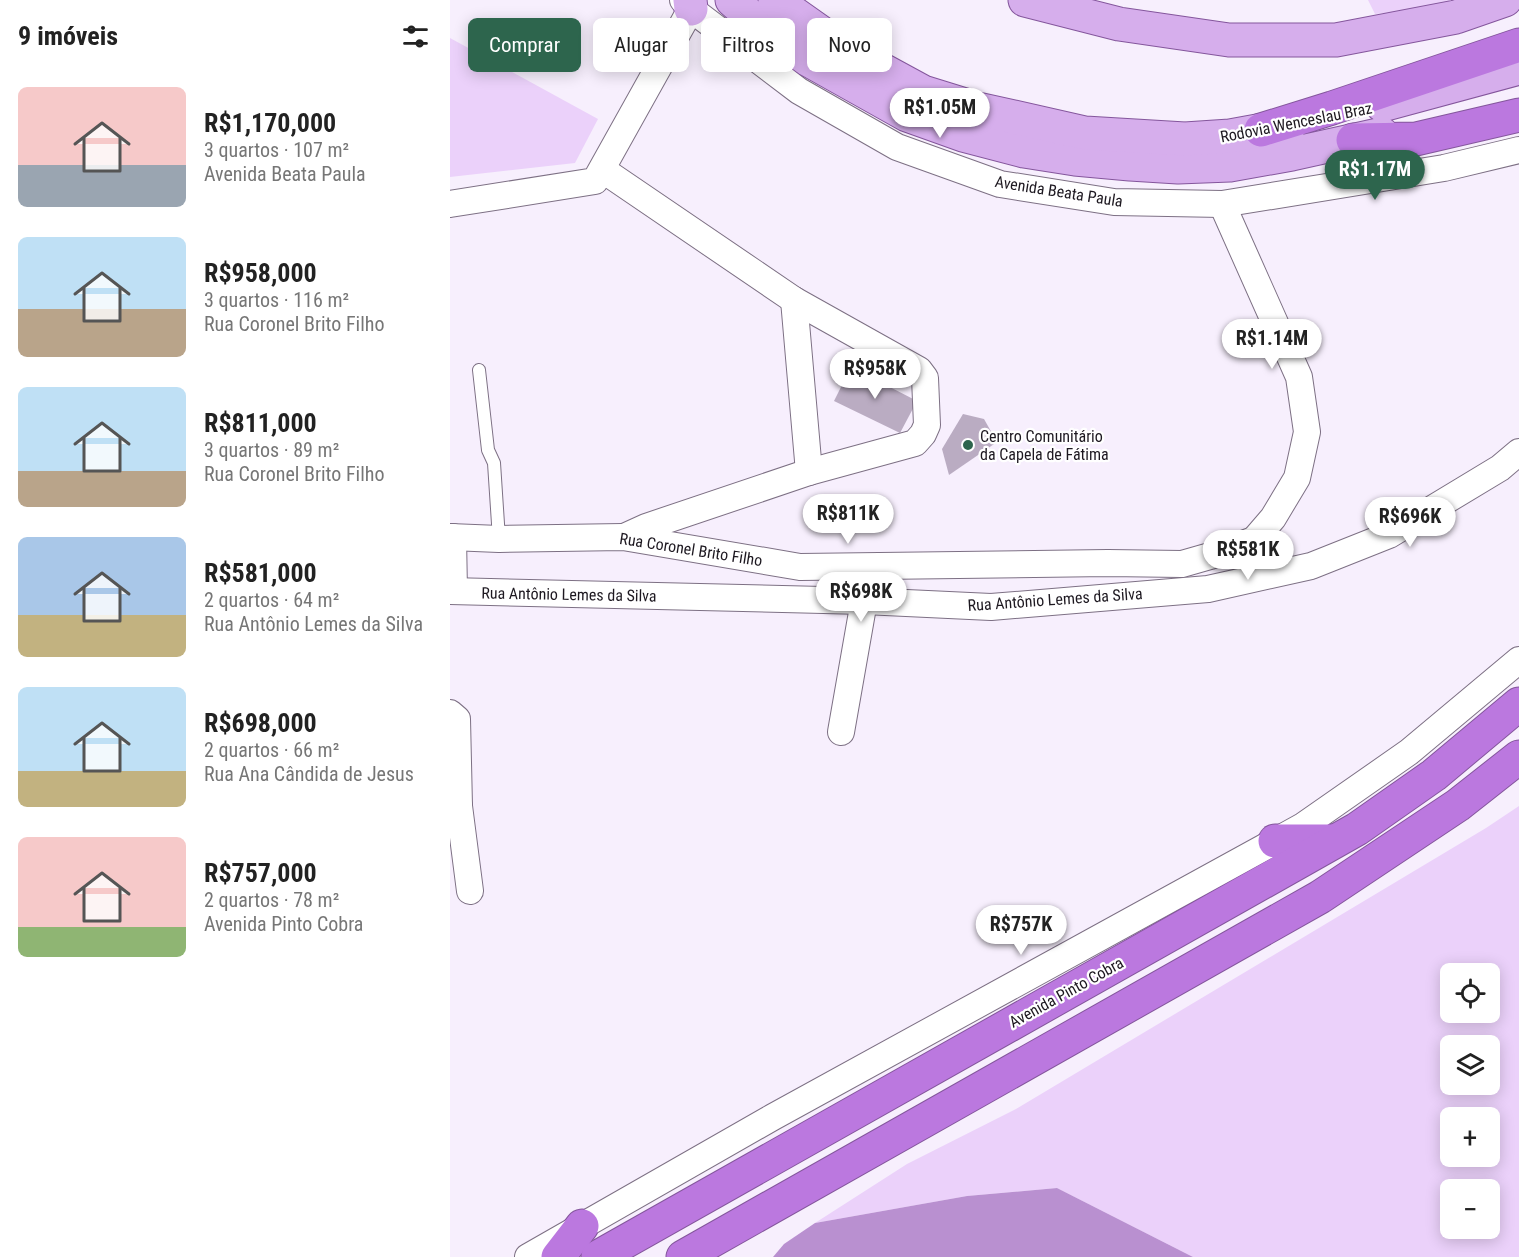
<!DOCTYPE html>
<html lang="pt">
<head>
<meta charset="utf-8">
<style>
  body { margin:0; font-family:"Roboto Condensed",sans-serif; background:#f6f6f6; color:#222; height:100vh; display:flex; flex-direction:column; font-size:22px; white-space:nowrap }
  * { box-sizing:border-box; margin:0 }
  p { font-size:20px; color:#767676 }
  .icon { flex:none; width:33px; height:33px; fill:none; stroke:currentColor; stroke-width:2; stroke-linecap:round; stroke-linejoin:round }
  .map { position:relative; flex:1; overflow:hidden }
  .details { display:flex; flex-direction:column; background:#fff; width:450px }
  .details>* { flex:none }
  .banner { position:absolute; left:18px; top:18px; width:570px; height:54px; display:flex; gap:12px }
  .buttons { position:absolute; left:990px; top:963px; display:grid; gap:12px }
  .buttons a { display:grid; place-items:center; width:60px; height:60px; border-radius:9px; background:#fff; box-shadow:0 3px 15px #0003; font-size:30px }
  .price { position:absolute; translate:-50% -51px; padding:0 14px; border-radius:21px; background:#fff; color:#222; font-size:20px; line-height:39px; filter:drop-shadow(0 2px 3px #0008) }
  .price::after { content:''; position:absolute; left:50%; top:36px; width:18px; height:14px; margin-left:-9px; background:inherit; clip-path:polygon(0 0,100% 0,50% 100%) }
  .price.current { background:#2d654d; color:#fff }
  ul { padding:0; list-style:none }
  li { display:flex; align-items:center; gap:18px; height:150px; padding:0 18px }
  li span { display:grid; place-items:center; flex:none; width:168px; height:120px; border-radius:9px; color:#555 }
  li>.icon { margin-inline-start:auto }
  span .icon { width:72px; height:72px; fill:#fffc; stroke-width:1 }
  li b { font-size:26px }
  h2 { display:flex; justify-content:space-between; align-items:center; height:72px; padding:0 18px; font-size:26px }
  .chip { padding:0 21px; border-radius:9px; background:#fff; box-shadow:0 3px 15px #0003; font-size:21px; line-height:54px }
  .chip.current { background:#2d654d; color:#fff }
  main { display:flex; flex:1; min-height:0 }
  .map>svg:first-child { display:block }
</style>
</head>
<body>
<main>
<section class="details">
<h2>9 imóveis<svg class="icon" aria-label="filters" viewBox="0 0 24 24"><path d="M4 7h16M4 17h16"/><circle cx="9" cy="7" r="2"/><circle cx="15" cy="17" r="2"/></svg></h2>
<ul>
<li><span style="background:linear-gradient(#f6c9c9 65%,#9aa5b1 0)"><svg class="icon" aria-label="home" viewBox="0 0 24 24"><path d="M3 11l9-7 9 7M6 9v11h12V9"/></svg></span><div><b>R$1,170,000</b><p>3 quartos · 107 m²</p><p>Avenida Beata Paula</p></div></li>
<li><span style="background:linear-gradient(#bfe0f5 60%,#b9a48a 0)"><svg class="icon" aria-label="home" viewBox="0 0 24 24"><path d="M3 11l9-7 9 7M6 9v11h12V9"/></svg></span><div><b>R$958,000</b><p>3 quartos · 116 m²</p><p>Rua Coronel Brito Filho</p></div></li>
<li><span style="background:linear-gradient(#bfe0f5 70%,#b9a48a 0)"><svg class="icon" aria-label="home" viewBox="0 0 24 24"><path d="M3 11l9-7 9 7M6 9v11h12V9"/></svg></span><div><b>R$811,000</b><p>3 quartos · 89 m²</p><p>Rua Coronel Brito Filho</p></div></li>
<li><span style="background:linear-gradient(#a9c7e8 65%,#c2b280 0)"><svg class="icon" aria-label="home" viewBox="0 0 24 24"><path d="M3 11l9-7 9 7M6 9v11h12V9"/></svg></span><div><b>R$581,000</b><p>2 quartos · 64 m²</p><p>Rua Antônio Lemes da Silva</p></div></li>
<li><span style="background:linear-gradient(#bfe0f5 70%,#c2b280 0)"><svg class="icon" aria-label="home" viewBox="0 0 24 24"><path d="M3 11l9-7 9 7M6 9v11h12V9"/></svg></span><div><b>R$698,000</b><p>2 quartos · 66 m²</p><p>Rua Ana Cândida de Jesus</p></div></li>
<li><span style="background:linear-gradient(#f6c9c9 75%,#8fb573 0)"><svg class="icon" aria-label="home" viewBox="0 0 24 24"><path d="M3 11l9-7 9 7M6 9v11h12V9"/></svg></span><div><b>R$757,000</b><p>2 quartos · 78 m²</p><p>Avenida Pinto Cobra</p></div></li>
</ul>
</section>
<div class="map">
<svg width="1069" height="1257" viewBox="0 0 1069 1257">
  <rect width="100%" height="100%" fill="#f7effd"/>
  <g fill="#ebd1fa" fill-rule="evenodd">
    <path d="M918,0h123l-7,3 -109,11z"/>
    <path d="M0,38l148,81 -23,44 -125,14z"/>
    <path d="M1069,806v451h-326l-136,-69 -90,8 -152,27 92,-59 109,-55 470,-281zM1000,974h40v38h-40zM1000,1046h40v38h-40zM1000,1118h40v38h-40zM1000,1190h40v38h-40z"/>
  </g>
  <path fill="#b990d0" d="M607,1188l136,69h-420l11,-13 31,-21 152,-27z"/>
  <g fill="#baacc2">
    <path d="M401,367l66,34 -17,32 -66,-32z"/>
    <path d="M513,414l21,5 13,23 -48,33 -7,-26z"/>
  </g>
  <g fill="none" stroke-linecap="round" stroke-linejoin="round">
    <g stroke="#7d7084" stroke-width="14">
      <path id="lane" d="M29,370l9,80 6,13 5,76"/>
    </g>
    <g stroke="#7d7084" stroke-width="28">
      <g id="street">
        <path d="M233,0l8,9 108,82 98,56 103,37 114,18 108,2 222,-36 75,-18"/>
        <path d="M153,170l191,130 125,70 6,8 2,47 -4,9 -8,9 -106,29 -163,55 -22,10"/>
        <path d="M0,204l145,-23 96,-172"/>
        <path d="M772,204l77,173 8,55 -10,46 -24,40 -31,36"/>
        <path d="M344,300l15,172"/>
        <path d="M0,537l49,2 124,-2 177,30 308,-4 74,1 28,-8 41,-15"/>
        <path d="M3,537l1,54"/>
        <path d="M0,591l414,10 127,6 217,-18 103,-23 78,-31 111,-67 19,-16"/>
        <path d="M0,713l7,6 2,87 -9,5"/>
        <path d="M391,732l23,-131"/>
        <path d="M9,806l11,85"/>
        <path d="M78,1257l245,-140 530,-291 106,-74 110,-92"/>
      </g>
    </g>
    <g stroke="#84569c" stroke-width="35">
      <g id="primary">
        <path d="M240,0l1,9"/>
        <path d="M282,0l31,27 44,32 100,56 56,20 61,16 51,8 55,5 48,3 52,-2 62,-11 90,-20"/>
        <path d="M325,0l51,36 51,31 46,25 55,17 107,24 100,6 45,-3 60,-11"/>
        <path d="M575,0l94,24 110,16h107l120,-23 49,-17"/>
        <path d="M932,105l137,-37"/>
      </g>
    </g>
    <g stroke="#84569c" stroke-width="35">
      <g id="highway">
        <path d="M811,130l71,-22 187,-63"/>
        <path d="M903,140l63,-1 103,-24"/>
        <path d="M825,841h58"/>
        <path d="M108,1257l24,-31"/>
        <path d="M148,1257l759,-428 77,-54 85,-71"/>
        <path d="M233,1257l637,-360 138,-92 61,-48"/>
      </g>
    </g>
    <use href="#lane" stroke="#fff" stroke-width="12"/>
    <use href="#street" stroke="#fff" stroke-width="26"/>
    <use href="#primary" stroke="#d6aeec" stroke-width="33"/>
    <use href="#highway" stroke="#bb78df" stroke-width="33"/>
  </g>
  <circle fill="#2d654d" stroke="#fff" stroke-width="2" cx="518" cy="445" r="6"/>
  <g text-anchor="middle" stroke-width="4.5" stroke-linejoin="round" paint-order="stroke">
    <g font-size="16" fill="#1d1820" stroke="#fff">
      <text transform="translate(846 122) rotate(-11)" y="6">Rodovia Wenceslau Braz</text>
      <text transform="translate(609 191) rotate(9)" y="6">Avenida Beata Paula</text>
      <text transform="translate(241 549) rotate(9)" y="6">Rua Coronel Brito Filho</text>
      <text transform="translate(119 594) rotate(1)" y="6">Rua Antônio Lemes da Silva</text>
      <text transform="translate(605 599) rotate(-4)" y="6">Rua Antônio Lemes da Silva</text>
      <text transform="translate(616 992) rotate(-29)" y="6">Avenida Pinto Cobra</text>
    </g>
    <g font-size="16" fill="#1d1820" stroke="#fff" text-anchor="start">
      <text x="530" y="442">Centro Comunitário<tspan x="530" dy="18">da Capela de Fátima</tspan></text>
    </g>
  </g>
</svg>
<div class="buttons">
<a><svg class="icon" aria-label="locate" viewBox="0 0 24 24"><circle cx="12" cy="12" r="6"/><path d="M12 2v4M12 18v4M2 12h4M18 12h4"/></svg></a>
<a><svg class="icon" aria-label="layers" viewBox="0 0 24 24"><path d="M12 4l9 5-9 5-9-5zM3 14l9 5 9-5"/></svg></a>
<a>+</a>
<a>−</a>
</div>
<b class="price" style="left:490px;top:139px">R$1.05M</b>
<b class="price current" style="left:925px;top:201px">R$1.17M</b>
<b class="price" style="left:822px;top:370px">R$1.14M</b>
<b class="price" style="left:425px;top:400px">R$958K</b>
<b class="price" style="left:398px;top:545px">R$811K</b>
<b class="price" style="left:960px;top:548px">R$696K</b>
<b class="price" style="left:798px;top:581px">R$581K</b>
<b class="price" style="left:411px;top:623px">R$698K</b>
<b class="price" style="left:571px;top:956px">R$757K</b>
<div class="banner">
<a class="chip current">Comprar</a>
<a class="chip">Alugar</a>
<a class="chip">Filtros</a>
<a class="chip">Novo</a>
</div>
</div>
</main>
</body>
</html>
